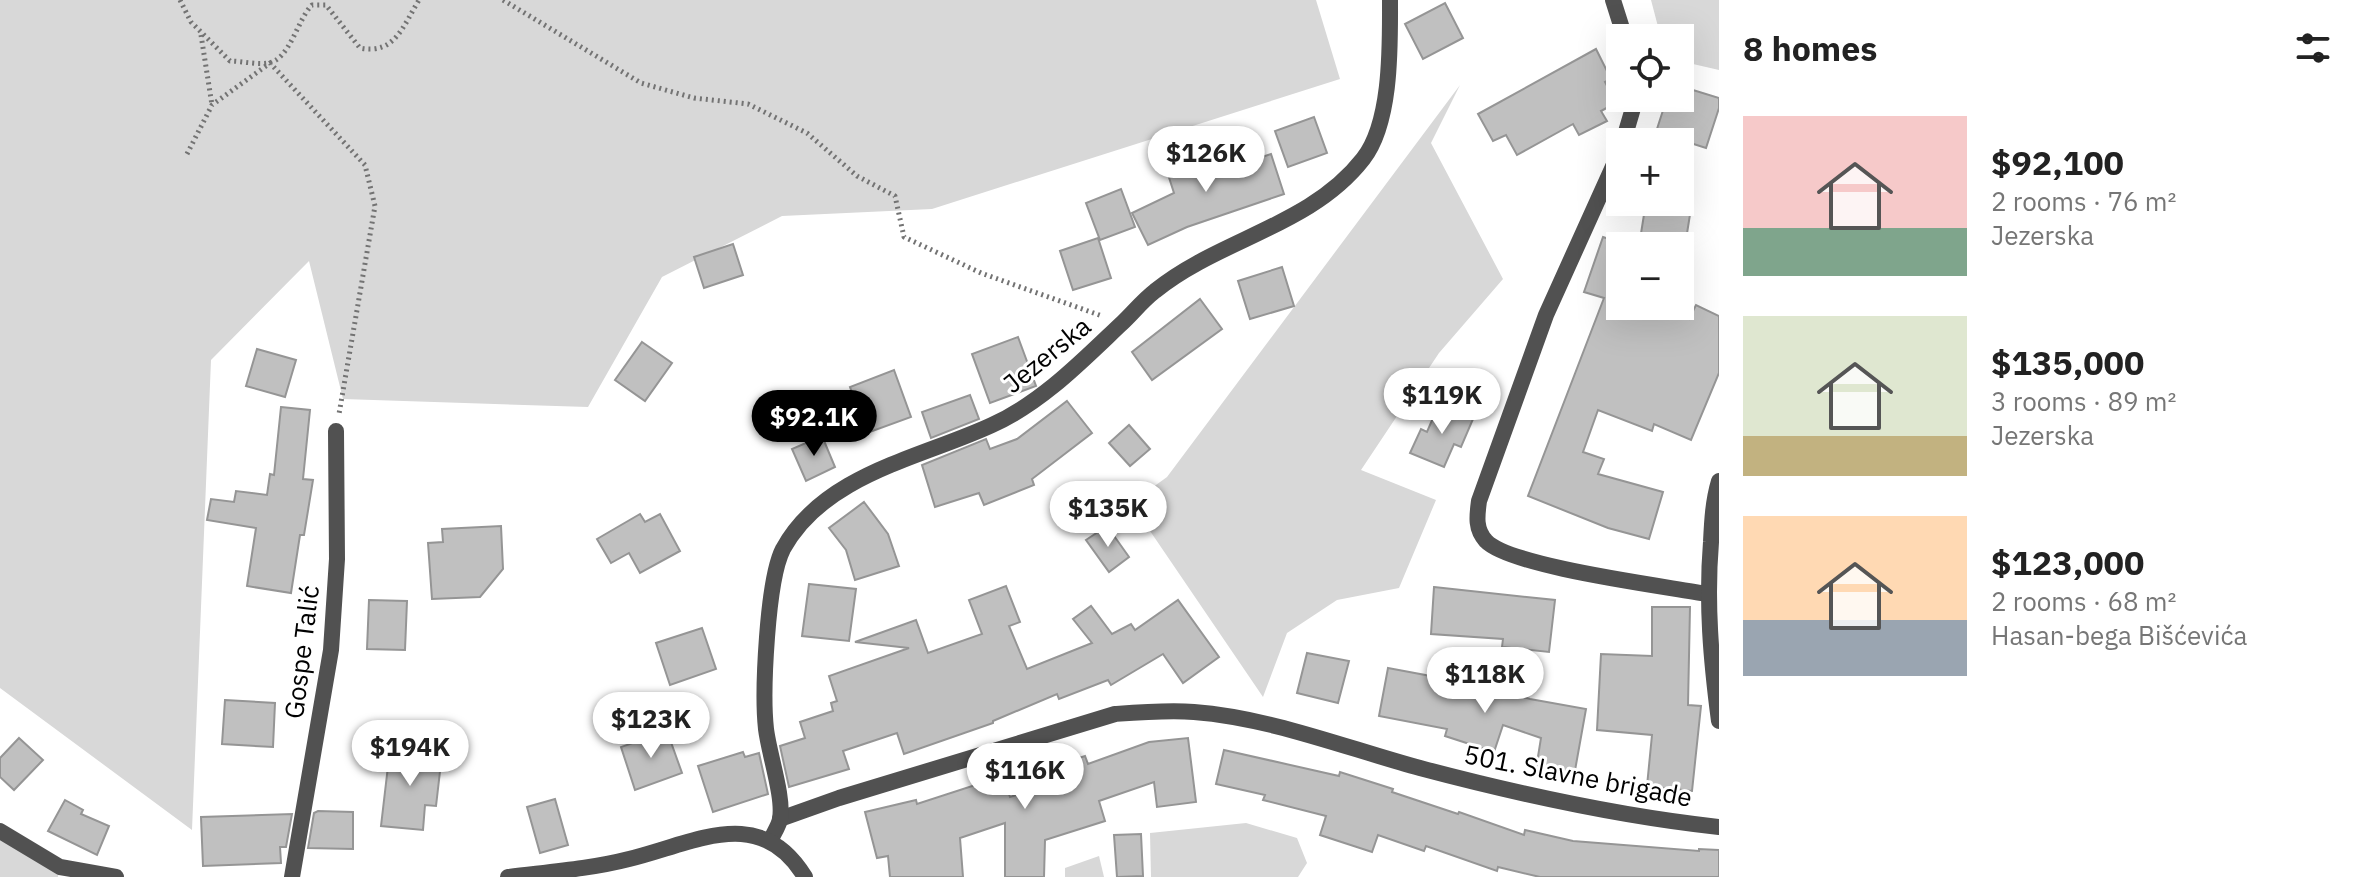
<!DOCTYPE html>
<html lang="en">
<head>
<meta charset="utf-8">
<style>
  body { margin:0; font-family:"IBM Plex Sans",sans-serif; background:#f2f2f2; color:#222; height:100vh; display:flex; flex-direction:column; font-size:30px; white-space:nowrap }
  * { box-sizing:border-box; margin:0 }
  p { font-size:26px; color:#767676 }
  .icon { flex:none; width:44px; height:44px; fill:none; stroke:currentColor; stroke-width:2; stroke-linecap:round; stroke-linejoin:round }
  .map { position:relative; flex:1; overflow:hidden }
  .side { display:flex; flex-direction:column; background:#fff; width:640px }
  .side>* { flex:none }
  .controls { position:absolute; left:1606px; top:24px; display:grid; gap:16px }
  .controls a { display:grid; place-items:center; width:88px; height:88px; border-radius:0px; background:#fff; box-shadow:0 8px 32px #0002; font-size:40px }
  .price { position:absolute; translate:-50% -68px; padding:0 18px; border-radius:28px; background:#fff; color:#222; font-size:26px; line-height:52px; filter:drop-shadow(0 2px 4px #0008) }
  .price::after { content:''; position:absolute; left:50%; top:48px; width:24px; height:18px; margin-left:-12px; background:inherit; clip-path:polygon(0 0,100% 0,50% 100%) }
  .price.selected { background:#000; color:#fff }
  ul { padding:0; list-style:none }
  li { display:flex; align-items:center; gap:24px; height:200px; padding:0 24px }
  li span { display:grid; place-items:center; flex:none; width:224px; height:160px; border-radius:0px; color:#555 }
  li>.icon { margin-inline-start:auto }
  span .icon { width:96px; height:96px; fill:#fffc; stroke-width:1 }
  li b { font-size:34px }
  h2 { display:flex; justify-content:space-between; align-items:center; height:96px; padding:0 24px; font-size:34px }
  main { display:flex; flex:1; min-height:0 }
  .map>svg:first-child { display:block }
</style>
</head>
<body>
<main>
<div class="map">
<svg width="1719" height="877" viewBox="0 0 1719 877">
  <rect width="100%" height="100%" fill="#fff"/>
  <g fill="#d8d8d8">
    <path d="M0,0h1316l24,79 -408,130 -150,7 -120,61 -74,130 -245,-8 -34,-138 -98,99 -19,470 -192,-142z"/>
    <path d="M1651,0h68v70l-39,-9v-23h-19z"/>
    <path d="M1460,85l-29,58 72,136 -64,74 -78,117 75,30 -37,88 -62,12 -50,33 -24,64 -132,-194 36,-26z"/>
    <path d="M1246,823l51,15 10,25 -9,14h-147l-1,-44z"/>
    <path d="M0,831l60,36 -2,10h-58z"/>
    <path d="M1099,856l5,21h-39v-9z"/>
  </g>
  <g fill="#c0c0c0" stroke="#959595" stroke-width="2">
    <path d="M1445,3l18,35 -40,21 -18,-35z"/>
    <path d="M1596,49l15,30 -6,3 11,21 -15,8 6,10 -28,14 -6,-11 -56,31 -11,-20 -13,6 -15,-27z"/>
    <path d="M1680,86l39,12v10l-13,40 -50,-16 11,-34h13z"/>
    <path d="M1314,117l13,36 -39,14 -13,-36z"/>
    <path d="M1189,147l9,31 73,-24 13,40 -97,33 -39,18 -16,-32 42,-20 -12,-37z"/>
    <path d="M1121,189l14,38 -35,13 -14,-37z"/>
    <path d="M1646,202h46l-7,44h-46z"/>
    <path d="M1603,237l17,6v63h41l28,13 7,-14 23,11v57l-28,67 -37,-16 -2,7 -54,-21 -15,42 21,7 -6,15 65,18 -14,47 -41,-11 -80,-32 76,-198 -20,-6z"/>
    <path d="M1098,238l13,40 -38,12 -13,-39z"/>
    <path d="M733,244l10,31 -39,13 -10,-31z"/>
    <path d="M1282,267l12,39 -44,13 -12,-38z"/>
    <path d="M1200,299l22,30 -70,51 -20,-28z"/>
    <path d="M1018,337l18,49 -46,17 -18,-49z"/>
    <path d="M642,342l30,21 -27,38 -30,-21z"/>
    <path d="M257,349l39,11 -11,37 -39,-11z"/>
    <path d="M894,370l17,47 -44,16 -17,-46z"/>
    <path d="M970,395l9,24 -48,19 -9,-26z"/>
    <path d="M1067,401l25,32 -60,46 2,6 -50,20 -5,-12 -44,14 -13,-42 64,-26 4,10 27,-10z"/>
    <path d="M1439,404l34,15 -12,28 -7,-3 -10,23 -34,-14 11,-24 6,3z"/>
    <path d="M281,407l29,3 -7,69 10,1 -9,55h-4l-9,58 -44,-7 9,-58 -49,-8 4,-21 23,3 2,-11 31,4 3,-21 4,1z"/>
    <path d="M1129,425l21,24 -20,17 -21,-23z"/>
    <path d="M822,436l13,31 -29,14 -14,-32z"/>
    <path d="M864,502l24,32 11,32 -44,14 -9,-30 -17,-22z"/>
    <path d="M640,514l5,8 15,-8 20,37 -40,22 -11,-20 -18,10 -14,-24z"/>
    <path d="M501,526l2,43 -23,28 -48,2 -4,-56 15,-1 -1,-13z"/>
    <path d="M1107,526l22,31 -20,15 -23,-32z"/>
    <path d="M809,584l47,5 -7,52 -47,-5z"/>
    <path d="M1006,586l14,36 -11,4 18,43 65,-26 -19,-24 18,-13 21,28 19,-10 4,6 43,-30 41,57 -36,26 -20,-29 -52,31 -3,-5 -49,19 -2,-5 -64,27v2l-89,31 -7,-21 -54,18 6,18 -60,18 -9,-41 25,-8 -5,-16 33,-11 -2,-8 6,-2 -8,-25 80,-28 -54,-6 61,-22 12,33 54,-19 -13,-34z"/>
    <path d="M1434,587l121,13 -6,52 -47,-5 1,-8 -72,-5z"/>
    <path d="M369,600l38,1 -2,49 -38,-1z"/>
    <path d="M1652,607h38l-2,98 13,1 -9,85 -45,-5 5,-51 -55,-5 4,-76 51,2z"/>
    <path d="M702,628l14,41 -46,16 -14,-42z"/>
    <path d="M1307,653l42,8 -11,42 -41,-10z"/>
    <path d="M1388,668l75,14 1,-4 66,21 56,10 -12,67 -38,-7 5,-31 -38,-13 -9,27 -49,-16 2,-7 -68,-13z"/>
    <path d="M225,700l50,3 -2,44 -51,-3z"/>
    <path d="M667,731l15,42 -47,17 -14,-43z"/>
    <path d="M19,738l24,22 -29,30 -14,-13v-19z"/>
    <path d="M1188,738l8,64 -39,5 -3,-25 -55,19 6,20 -60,19 -1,37h-39v-54l-45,15 3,39h-73l-2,-21 -11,2 -12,-46 51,-12 1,4 86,-28 7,21 40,-13 -5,-15 40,-13 3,8 61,-22z"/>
    <path d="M390,749l52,5 -6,52 -11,-1 -2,25 -42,-4z"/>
    <path d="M1224,750l115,26 1,-4 53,17 -1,3 66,22 1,-2 65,23 1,-5 48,11 126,10v-2l20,1v27h-179l-42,-10 -1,4 -71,-25 -2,5 -46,-16 -6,17 -52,-17 6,-19 -63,-16 2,-5 -49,-11z"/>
    <path d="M743,752l2,5 14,-4 9,41 -55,18 -15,-46z"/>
    <path d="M555,799l13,46 -28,8 -13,-46z"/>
    <path d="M65,800l18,10 -2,4 28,12 -12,29 -49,-24z"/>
    <path d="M318,811l35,1v37l-45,-1 6,-35z"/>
    <path d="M292,814l-6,33h-6l1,16 -78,3 -2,-49z"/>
    <path d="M1141,834l2,42 -26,1 -3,-42z"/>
  </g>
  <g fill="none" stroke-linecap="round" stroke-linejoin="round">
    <g stroke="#737373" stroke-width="5" stroke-dasharray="2 4" stroke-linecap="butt">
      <path d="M180,0l11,22 39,39c12,0 26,4 38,2 22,-3 29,-43 44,-58h14l34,43c35,7 43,-22 59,-48"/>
      <path d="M503,0l138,83 53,15 54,6 59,29 50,43 38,20 9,41 77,36 121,43"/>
      <path d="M201,35l11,70"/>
      <path d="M187,154l25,-49 58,-42 95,102 10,41 -36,208"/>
    </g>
    <g stroke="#515151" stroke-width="16">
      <path d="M1613,0l12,38"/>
      <path d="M1623,142l13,-44"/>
      <path d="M1620,151l-74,164 -67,186c-2,15 -4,28 7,40 25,26 178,45 221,53"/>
      <path d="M1719,481c-6,20 -7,40 -8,61 -5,61 0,118 8,179"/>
      <path d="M780,819l59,-21 276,-84c27,-2 53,-4 79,-2 77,6 152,36 226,56 98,26 197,48 299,59"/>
      <path d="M770,841c3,-7 9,-15 10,-22 4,-22 -11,-65 -14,-90 -4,-36 1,-149 17,-180 41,-75 138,-91 209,-124 49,-22 89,-63 128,-100 12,-11 22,-24 35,-34 64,-52 156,-65 208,-132 29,-37 27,-114 27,-159"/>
      <path d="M292,877l39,-227 6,-91 -1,-128"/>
    </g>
    <g stroke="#515151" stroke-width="16">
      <path d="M0,831l60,36 56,10"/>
      <path d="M508,877c40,-5 82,-8 121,-18 66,-16 131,-56 176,18"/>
    </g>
  </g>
  <g text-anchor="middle" stroke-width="6" stroke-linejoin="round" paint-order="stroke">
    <g font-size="26" fill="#000" stroke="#fff">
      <text transform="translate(1047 355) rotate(-39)" y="9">Jezerska</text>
      <text transform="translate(302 652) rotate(-83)" y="9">Gospe Talić</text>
      <text transform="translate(1578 776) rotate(11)" y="9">501. Slavne brigade</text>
    </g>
  </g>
</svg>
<div class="controls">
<a><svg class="icon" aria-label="locate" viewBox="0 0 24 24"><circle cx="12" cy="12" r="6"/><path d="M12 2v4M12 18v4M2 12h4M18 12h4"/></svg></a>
<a>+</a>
<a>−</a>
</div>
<b class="price" style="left:1206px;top:194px">$126K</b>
<b class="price" style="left:1442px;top:436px">$119K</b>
<b class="price selected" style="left:814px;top:458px">$92.1K</b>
<b class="price" style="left:1108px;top:549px">$135K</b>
<b class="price" style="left:1485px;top:715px">$118K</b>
<b class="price" style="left:651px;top:760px">$123K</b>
<b class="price" style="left:410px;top:788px">$194K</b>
<b class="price" style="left:1025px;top:811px">$116K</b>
</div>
<section class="side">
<h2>8 homes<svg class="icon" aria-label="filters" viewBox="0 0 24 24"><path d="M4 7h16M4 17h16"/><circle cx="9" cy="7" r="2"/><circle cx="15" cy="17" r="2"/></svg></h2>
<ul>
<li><span style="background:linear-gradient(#f6c9c9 70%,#7fa58c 0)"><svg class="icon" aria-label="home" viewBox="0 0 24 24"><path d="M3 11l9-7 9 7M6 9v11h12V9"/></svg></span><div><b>$92,100</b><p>2 rooms · 76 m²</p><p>Jezerska</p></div></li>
<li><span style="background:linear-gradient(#dfe7d0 75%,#c2b280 0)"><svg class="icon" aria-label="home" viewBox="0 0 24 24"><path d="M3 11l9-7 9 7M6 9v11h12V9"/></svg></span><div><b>$135,000</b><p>3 rooms · 89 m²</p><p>Jezerska</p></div></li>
<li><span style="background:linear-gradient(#ffd9b3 65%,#9aa5b1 0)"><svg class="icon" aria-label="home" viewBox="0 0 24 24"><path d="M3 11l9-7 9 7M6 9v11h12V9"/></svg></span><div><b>$123,000</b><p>2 rooms · 68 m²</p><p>Hasan-bega Bišćevića</p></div></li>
</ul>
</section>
</main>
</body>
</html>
